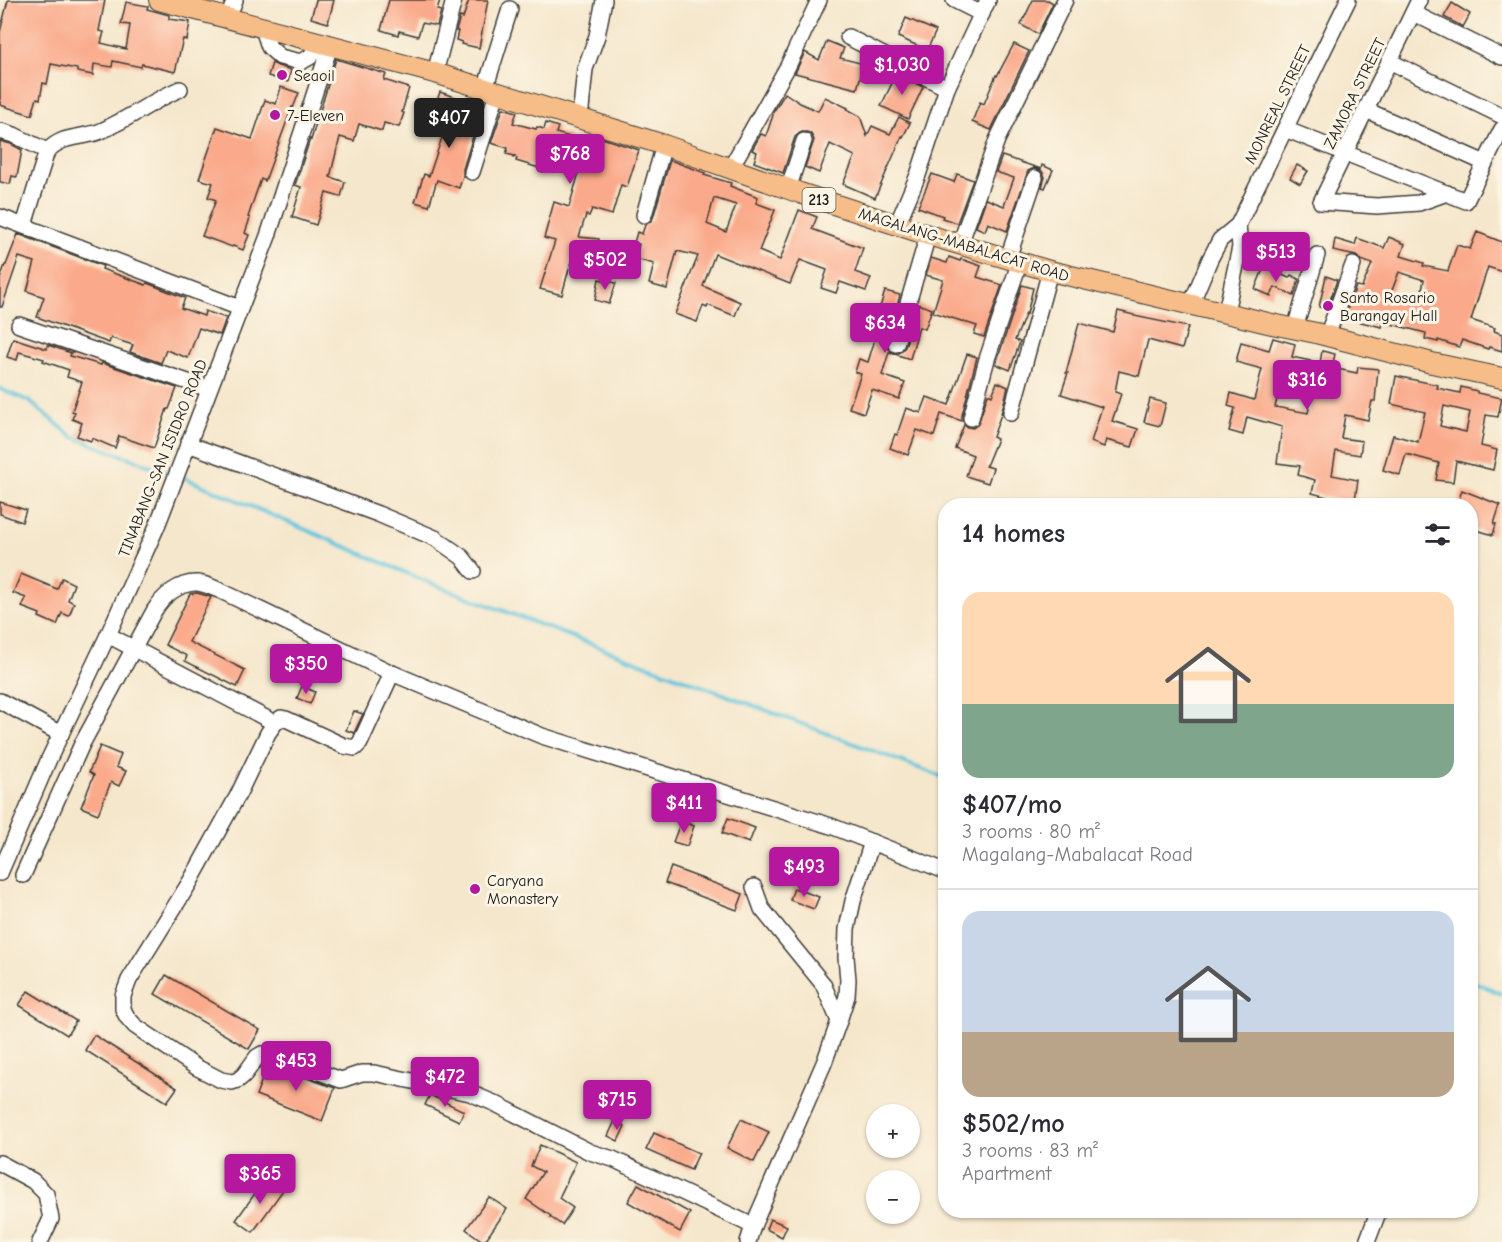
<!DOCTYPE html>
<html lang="en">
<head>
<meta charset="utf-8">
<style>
  body { margin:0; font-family:"Comic Neue",sans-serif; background:#f7f7f7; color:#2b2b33; height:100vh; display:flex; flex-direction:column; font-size:22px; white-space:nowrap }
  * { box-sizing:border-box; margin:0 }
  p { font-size:20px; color:#7c7c81 }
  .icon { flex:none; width:33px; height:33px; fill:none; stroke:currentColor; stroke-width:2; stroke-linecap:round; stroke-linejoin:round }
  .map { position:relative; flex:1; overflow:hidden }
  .details { position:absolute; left:938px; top:498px; width:540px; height:720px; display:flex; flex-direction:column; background:#fff; border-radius:24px; box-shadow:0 2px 4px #0004 }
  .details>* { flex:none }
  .buttons { position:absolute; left:866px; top:1104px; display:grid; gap:12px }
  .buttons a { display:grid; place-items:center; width:54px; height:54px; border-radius:50%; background:#fff; box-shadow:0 2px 4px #0004; font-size:30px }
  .price { position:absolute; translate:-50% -51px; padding:0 14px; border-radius:6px; background:#b5179e; color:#fff; font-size:20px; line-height:39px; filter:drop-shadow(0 2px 3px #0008) }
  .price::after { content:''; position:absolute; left:50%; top:36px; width:18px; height:14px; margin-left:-9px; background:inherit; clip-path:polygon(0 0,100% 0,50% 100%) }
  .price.current { background:#222; color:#fff }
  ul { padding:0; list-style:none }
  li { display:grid; align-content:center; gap:12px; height:318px; padding:0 24px }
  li+li { border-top:2px solid #e1e1e2 }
  li span { display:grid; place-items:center; height:186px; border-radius:18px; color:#555 }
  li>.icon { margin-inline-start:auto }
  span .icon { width:108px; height:108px; fill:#fffc; stroke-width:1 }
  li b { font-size:26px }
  h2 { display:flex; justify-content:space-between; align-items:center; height:72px; padding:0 24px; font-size:26px }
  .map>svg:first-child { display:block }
</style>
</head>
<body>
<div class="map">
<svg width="1502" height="1242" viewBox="0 0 1502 1242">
  <rect width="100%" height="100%" fill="#fcf5e5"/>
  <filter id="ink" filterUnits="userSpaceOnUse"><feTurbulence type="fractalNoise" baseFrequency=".0167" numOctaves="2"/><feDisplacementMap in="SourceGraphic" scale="12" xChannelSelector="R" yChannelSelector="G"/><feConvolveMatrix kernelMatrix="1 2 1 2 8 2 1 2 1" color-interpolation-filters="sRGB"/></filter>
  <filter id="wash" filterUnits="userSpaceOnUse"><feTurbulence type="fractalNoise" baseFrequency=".008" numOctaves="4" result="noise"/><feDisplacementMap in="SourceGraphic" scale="24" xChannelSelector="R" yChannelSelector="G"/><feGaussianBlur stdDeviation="1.35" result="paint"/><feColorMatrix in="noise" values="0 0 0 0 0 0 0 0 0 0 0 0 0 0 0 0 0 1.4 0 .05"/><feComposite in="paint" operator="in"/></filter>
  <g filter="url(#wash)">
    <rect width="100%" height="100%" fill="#f5e7cc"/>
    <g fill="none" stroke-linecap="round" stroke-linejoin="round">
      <g stroke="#5fc4dc" stroke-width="4">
        <path d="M0,389l29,12 44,36 99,37"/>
        <path d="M185,478l245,105 515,195"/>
        <path d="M1470,980l32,14"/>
      </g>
    </g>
    <g id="blocks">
      <g fill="#faaa8b" fill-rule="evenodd">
        <path d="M8,0h97l-6,31 5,1 -3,11 25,6 4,-24 -9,-1 5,-22 22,4 -1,3 22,6v4l21,3 -3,18 -4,-1 -8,33 -33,-8 -1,3 -28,-6 -1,6 -18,-3 -1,11 -16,-3v-3l-26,-5 -4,20 -4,-1 -3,16 -3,-1 -5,17 -32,-10v-73z"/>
        <path d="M316,0h18l-6,23 -17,-5z"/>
        <path d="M389,0h51l-3,10 4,1 -4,15 -15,-3 -4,13 -19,-5 -1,4 -17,-5z"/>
        <path d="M469,0h19l-9,48 -18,-4 1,-2 -6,-2 2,-9h-2l4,-14 3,1z"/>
        <path d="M1033,0h15l5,3 -15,31 -17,-9z"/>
        <path d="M1452,3l18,11 -7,13 -19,-10z"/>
        <path d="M906,18l30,13 -9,19 -29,-13z"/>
        <path d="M827,41l17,7 -4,10 24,6 -7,25 -62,-16 10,-21 14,8z"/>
        <path d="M1014,44l15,7 -38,79 -19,-8 8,-20 4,2 12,-29 1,1z"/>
        <path d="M336,59l50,15 -2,6 25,8 -7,24 2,1 -5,14 -15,-4 -2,8 -23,-7 -5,17 -14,-4 -10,40 15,5 -4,15 -15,-4 -10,32 -24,-8 9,-30 -6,-2 15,-46 1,1z"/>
        <path d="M272,63l6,3 13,4 -3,12 -20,-6z"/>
        <path d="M897,73l26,14 -15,32 -27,-13z"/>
        <path d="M281,87l18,6 -6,15 -1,-1 -27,74 -4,-2 -6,17 -7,21 2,1 -5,15 4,2 -6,15 -10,-4 -1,1 -30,-11 14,-36 -8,-3 5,-14 -14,-4 18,-52 35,12 13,-39 11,4z"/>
        <path d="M440,92l17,6 -5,11 24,10 -1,3 2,1 -14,46v7l-4,12 -22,-8 -8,26 -14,-4 9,-28 5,2 19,-56 -16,-6z"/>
        <path d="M785,93l15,10 18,8 7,-14 23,11 -1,1 13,7 7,20 5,-10 18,8 9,-17 11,6 -7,14 -1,-1 -27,62 -32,-14 12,-28 -25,-12 -11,29 -14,-6 9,-27 -3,-6 -4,-2h-6l-6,5 -12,36 -29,-11 3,-10 -5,-2 9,-16 5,2 7,-21 -1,-1z"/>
        <path d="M503,108l14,4 -4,11 23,6 1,-2 7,2 2,-6 12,4 -2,6 14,4 -1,3 21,5 3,-10 46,15 -12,37 -6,-2 -9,30 -20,-6 -3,7 -3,-1 -7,22 20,2 -1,13 -24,-2 -12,45 -22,-6 15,-48 -11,-3 10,-36 15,5 13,-45 -32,-7 -4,15 -30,-9 1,-3 -3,-1 1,-1 -9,-2 2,-6 -17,-5z"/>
        <path d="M0,141l11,3 11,6 -5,27 -5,-1 -2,8 -10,-2z"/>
        <path d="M1002,156l39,13 1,-4 11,5 -8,18 -3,-1 3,-10 -3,-6 -8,-3 -6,3 -21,60 -19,-8 -3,8 -9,-4 10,-28 18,7 10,-28 -18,-6z"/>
        <path d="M670,160l35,13 -1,2 27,8 -1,3 28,11 -2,6 19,7 -16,41 21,9 19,-50 18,7 -5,12 51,19 -8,24 16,6 -5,13 -26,-9 -4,11 -15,-5 6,-18 -27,-10 -10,24 -75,-30 -12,32 37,16 -5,14 -27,-11 -1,3 -4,-2 -6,16 -22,-8 23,-58 -21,-5 -10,38 -18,-5 5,-20 -18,-5 3,-15 -5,-1 3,-11 5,2 3,-9 5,-3 3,-4zM714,198l22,7 -10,27 -19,-8z"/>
        <path d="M1297,165l11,6 -8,13 -10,-6z"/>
        <path d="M932,174l22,8 3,-8 16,6 -16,43 -15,-5 1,-2 -25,-9z"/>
        <path d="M1477,232l25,10v30l-14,-5 -17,53 24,8 -1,3 8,3v17l-13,-4 -1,2 -26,-9 -3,7 -21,-7v2l-13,-3 1,-6 -43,-11 -1,5 -38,-9 12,-32 6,1 10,-23 -11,-4 -5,-4 -23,-5 2,-12 20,6 2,-7 27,10 5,-11 16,7 -4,12 23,7 -1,3 25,5 9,-26 13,4zM1399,272l25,8 -4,20 -29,-7z"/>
        <path d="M18,234l85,32 -1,3 44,16 1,-2 38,15 -4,10 23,8 1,-5 21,7 -6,17 -21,-7 -11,30 -22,-8 -5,13 -31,-11 3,-7 -22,-7 -2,5 -72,-26 7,-20 -17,-6 8,-29 -16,-5 -17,50h-2v-28l5,-14h1z"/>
        <path d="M949,257l11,4 1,-2 20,7 -4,11 25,8 -18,52 -10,-3 3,-8 -44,-14 10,-32 -17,-5 5,-17 16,5z"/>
        <path d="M1264,267l25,11 2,-3 8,4 -5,17 -19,-9 -4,9 -16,-7z"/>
        <path d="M1326,276l11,4 -10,29 -8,-2z"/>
        <path d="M599,279l17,4 -7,21 -14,-4z"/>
        <path d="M1022,285l11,3 -6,26 -1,-1 -11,27 5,2 -10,28 -14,-6z"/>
        <path d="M885,291l15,4 -13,47v5l6,6h6l6,-6 13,-43 14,5 -7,20 -6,-2 -9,32 -21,-7 -7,23 23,8 -6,16 -27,-9 -8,23 -15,-5 12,-34 -6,-2 4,-13 9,3 10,-33 2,-11 -3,-1z"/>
        <path d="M1118,311l16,4v1l54,11 -6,22 -34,-9 -9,36 -20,-5 -4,21 6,2 -9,27 26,8 -6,18 -26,-7 -2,7 -13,-5 11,-35 -41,-13 7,-21h-2l13,-50 34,9z"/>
        <path d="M13,338l34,11 1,-4 23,8 -1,3 31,9 1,-2 75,25 -8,21h-2l-13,39 -35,-12 -4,12 -23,-10 -1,3 -14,-5 5,-13 -10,-4 3,-7 -3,-1 10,-29 -15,-5 2,-7 -26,-9 1,-2 -25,-7 -2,8 -10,-3z"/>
        <path d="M1273,338l22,6 -3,13 28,6 2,-12 13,3 -3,14 25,5 1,-6 20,2 -3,32h-3l-4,19 -23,-5 -4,23 21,3 -2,14 -24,-4 -4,24 26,5 -4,26 -16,-3v-3l-26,-7 3,-13 -17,-5 2,-9 -23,-3 5,-36 -35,-10 -4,18 -14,-4 6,-23 -7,-2 3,-13 23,7 8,-31 -26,-7 5,-20 28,8zM1281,384l32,7 -5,22 -33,-6z"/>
        <path d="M967,354l10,3 -15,58v6l-21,-7 -7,22 -17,-6 -9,25 -18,-7 5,-14 2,1 9,-27 15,5 6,-16 22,8z"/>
        <path d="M1396,376l42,9 -1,3 23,5 1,-6 16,4v2l25,5 -4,19 -12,-2 -5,31 16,4 -4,20 -37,-9 -3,21 -17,-2 3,-17 -33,-9 -6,21 -17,-5 10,-35 25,7 7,-30 -34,-8zM1444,406l26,6 -4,20 -26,-6z"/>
        <path d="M997,382l11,5 -7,27 -8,23 4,2 -11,27 7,2 -5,15 -22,-7 7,-21 -18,-7 9,-23 4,2 5,1 5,-4 10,-30 4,2z"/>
        <path d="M1150,399l16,4 -6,23 -16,-4z"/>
        <path d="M1462,490l38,15 -6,19h2l-3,11 -23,-7v-22l-12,-3z"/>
        <path d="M0,502l26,8 -4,12 -22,-8z"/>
        <path d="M21,574l36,15 5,-11 12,6 -6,16 6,3 -5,13 -7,-3 -5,12 -18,-8 1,-3 -18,-7 4,-9 -13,-5z"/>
        <path d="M197,593l14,4 -22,45 56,28 -8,17 -52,-26 2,-5 -22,-11 25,-51z"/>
        <path d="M302,686l13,6 -5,12 -13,-6z"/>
        <path d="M354,711l9,3 -9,19 -8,-3z"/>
        <path d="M100,746l21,9 -5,12 10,4 -7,15 -8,-4 -13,32 -17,-7 13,-32 -5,-3z"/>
        <path d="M728,818l27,10 -6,15 -27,-10z"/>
        <path d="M681,821l13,5 -7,20 -14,-4z"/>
        <path d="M671,867l72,27 -6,16 -72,-27z"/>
        <path d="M794,888l25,9 -5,12 -24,-9z"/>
        <path d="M166,975l94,55 -11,19 -94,-55z"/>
        <path d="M28,991l48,30 -9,14 -48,-30z"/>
        <path d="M94,1035l83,53 -10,14 -82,-52z"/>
        <path d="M268,1064l67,24 -13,33 -66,-26z"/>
        <path d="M430,1095l34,16 -5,10 -34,-16z"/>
        <path d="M741,1119l28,13 -15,30 -27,-14z"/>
        <path d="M615,1121l10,5 -7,15 -10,-5z"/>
        <path d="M654,1133l45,20 -8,17 -45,-20z"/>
        <path d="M540,1145l36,17 -17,36 14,10 -11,17 -12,-8 1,-1 -25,-17 17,-27 -12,-6z"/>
        <path d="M266,1178l17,12 -30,42 -17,-12z"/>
        <path d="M638,1184l52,29 -10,19 -52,-30z"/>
        <path d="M489,1197l18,12 -23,33 -18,-13z"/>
        <path d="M770,1219l17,7 -5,11 -16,-8z"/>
      </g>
    </g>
  </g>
  <g filter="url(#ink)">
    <use href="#blocks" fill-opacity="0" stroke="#3d3a36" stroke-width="1.5"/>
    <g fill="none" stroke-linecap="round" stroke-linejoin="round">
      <g stroke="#3d3a36" stroke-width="18">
        <g id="minor">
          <path d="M954,0l28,14"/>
          <path d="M1419,0l-98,202 56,4 42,-3 28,-10"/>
          <path d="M1413,13l89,44"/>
          <path d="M228,18l7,-18"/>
          <path d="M263,29l6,18 11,10 21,5 9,-5 9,-14"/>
          <path d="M848,37l99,51"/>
          <path d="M1389,61l113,55"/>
          <path d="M435,73l19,-73"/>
          <path d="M485,89l25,-80"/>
          <path d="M1366,110l119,53"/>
          <path d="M580,119l5,-50 12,-33 7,-36"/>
          <path d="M1285,129l181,72 36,-72"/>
          <path d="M0,131l14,4 33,16"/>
          <path d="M730,169l58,-103 31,-66"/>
          <path d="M472,172l25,-79"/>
          <path d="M788,189l16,-48"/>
          <path d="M644,215l20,-70"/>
          <path d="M0,217l240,91"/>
          <path d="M24,225l23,-74c16,-15 25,-12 44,-17 7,-1 15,-5 22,-9 23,-11 43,-26 67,-36"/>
          <path d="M897,225l21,-50 29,-87 41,-88"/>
          <path d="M960,244l37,-104 68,-140"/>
          <path d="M1008,258l27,-80"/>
          <path d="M1191,304l19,-45 10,-19 18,-15 110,-225"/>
          <path d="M1226,312l14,-65 -2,-22"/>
          <path d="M19,325l190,64"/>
          <path d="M1295,328l22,-73"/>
          <path d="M1327,336l26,-71"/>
          <path d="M896,344l32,-109"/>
          <path d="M1011,413l39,-142"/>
          <path d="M971,418l16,-59 33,-98"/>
          <path d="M188,444l190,70 57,24 27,19 11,14"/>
          <path d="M108,635l167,88"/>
          <path d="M392,673l-32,70 -5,5 -11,-2 -58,-27 -5,-1 -6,5 -7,10 -30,62 -48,87 -61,98 -6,16v13l4,8 8,9 61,41 25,13 11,2 6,-2 6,-5 13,-18 5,-3h7l72,26 21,-7h12l96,20 24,10 96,49 23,7 140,67 71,-163 15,-42 8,-25 1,-16 -2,-23 1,-28 6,-28 19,-59"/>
          <path d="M0,701l61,33"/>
          <path d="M0,873l49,-114 59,-124 49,-109 111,-290 62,-190"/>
          <path d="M23,875l59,-131 72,-133c9,-15 25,-29 44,-28 7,1 16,5 23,8l171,82 150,63 289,90 114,45"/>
          <path d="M754,887l8,22 61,75 16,37"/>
          <path d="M0,1163l33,18 13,13 5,25 -11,23"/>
          <path d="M748,1242l5,-16"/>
          <path d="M1367,1242l12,-32"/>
        </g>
      </g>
      <g stroke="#3d3a36" stroke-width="22">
        <path id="major" d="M159,0l276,73 229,72 136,48 128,42 122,36 222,53 44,9 116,30 70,15"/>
      </g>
      <use href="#minor" stroke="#fff" stroke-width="15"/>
      <use href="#major" stroke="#f7bd88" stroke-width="20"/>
    </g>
  </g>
  <g fill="#b5179e" stroke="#fcf5e5" stroke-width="2">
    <circle cx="282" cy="75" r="6"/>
    <circle cx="275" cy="115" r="6"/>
    <circle cx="1328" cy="306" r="6"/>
    <circle cx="475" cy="889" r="6"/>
  </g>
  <g text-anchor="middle" stroke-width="6" stroke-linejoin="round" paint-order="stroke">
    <rect fill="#fcf5e5" stroke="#5f5d58" stroke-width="1.5" x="802.5" y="188" width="33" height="24" rx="4.5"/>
    <g font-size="15" font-weight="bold" fill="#1c1c1c">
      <text x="819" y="205">213</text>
    </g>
    <g font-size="16" fill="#1c1c1c" stroke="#fcf5e5" text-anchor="start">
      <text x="294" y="81">Seaoil</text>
      <text x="287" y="121">7-Eleven</text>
      <text x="1340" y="303">Santo Rosario<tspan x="1340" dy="18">Barangay Hall</tspan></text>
      <text x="487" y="886">Caryana<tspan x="487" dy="18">Monastery</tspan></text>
    </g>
    <g font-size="16" fill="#1c1c1c" stroke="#fcf5e5">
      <text transform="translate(1354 93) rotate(-64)" y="6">ZAMORA STREET</text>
      <text transform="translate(1277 104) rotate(-64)" y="6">MONREAL STREET</text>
      <text transform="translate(964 244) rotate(17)" y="6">MAGALANG-MABALACAT ROAD</text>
      <text transform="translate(162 458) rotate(-68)" y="6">TINABANG-SAN ISIDRO ROAD</text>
    </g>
  </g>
</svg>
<div class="buttons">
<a>+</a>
<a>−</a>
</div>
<b class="price" style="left:902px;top:96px">$1,030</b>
<b class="price current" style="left:449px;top:149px">$407</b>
<b class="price" style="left:570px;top:185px">$768</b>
<b class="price" style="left:1276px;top:283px">$513</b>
<b class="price" style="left:605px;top:291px">$502</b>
<b class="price" style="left:885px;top:354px">$634</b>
<b class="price" style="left:1307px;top:411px">$316</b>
<b class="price" style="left:306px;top:695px">$350</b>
<b class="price" style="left:684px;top:834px">$411</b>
<b class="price" style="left:804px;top:898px">$493</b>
<b class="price" style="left:296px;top:1092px">$453</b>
<b class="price" style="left:445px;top:1108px">$472</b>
<b class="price" style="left:617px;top:1131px">$715</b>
<b class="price" style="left:260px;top:1205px">$365</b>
<section class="details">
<h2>14 homes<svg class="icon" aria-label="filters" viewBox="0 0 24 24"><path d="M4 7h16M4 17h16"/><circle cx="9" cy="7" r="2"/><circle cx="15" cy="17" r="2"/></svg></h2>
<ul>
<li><span style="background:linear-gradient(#ffd9b3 60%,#7fa58c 0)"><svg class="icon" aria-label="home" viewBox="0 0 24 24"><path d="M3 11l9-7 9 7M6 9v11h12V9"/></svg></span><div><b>$407/mo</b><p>3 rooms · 80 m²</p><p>Magalang-Mabalacat Road</p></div></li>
<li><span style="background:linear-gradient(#c9d6e8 65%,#b9a48a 0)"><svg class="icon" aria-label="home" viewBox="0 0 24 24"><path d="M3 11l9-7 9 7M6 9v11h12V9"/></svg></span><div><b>$502/mo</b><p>3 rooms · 83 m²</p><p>Apartment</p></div></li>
</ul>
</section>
</div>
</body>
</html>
